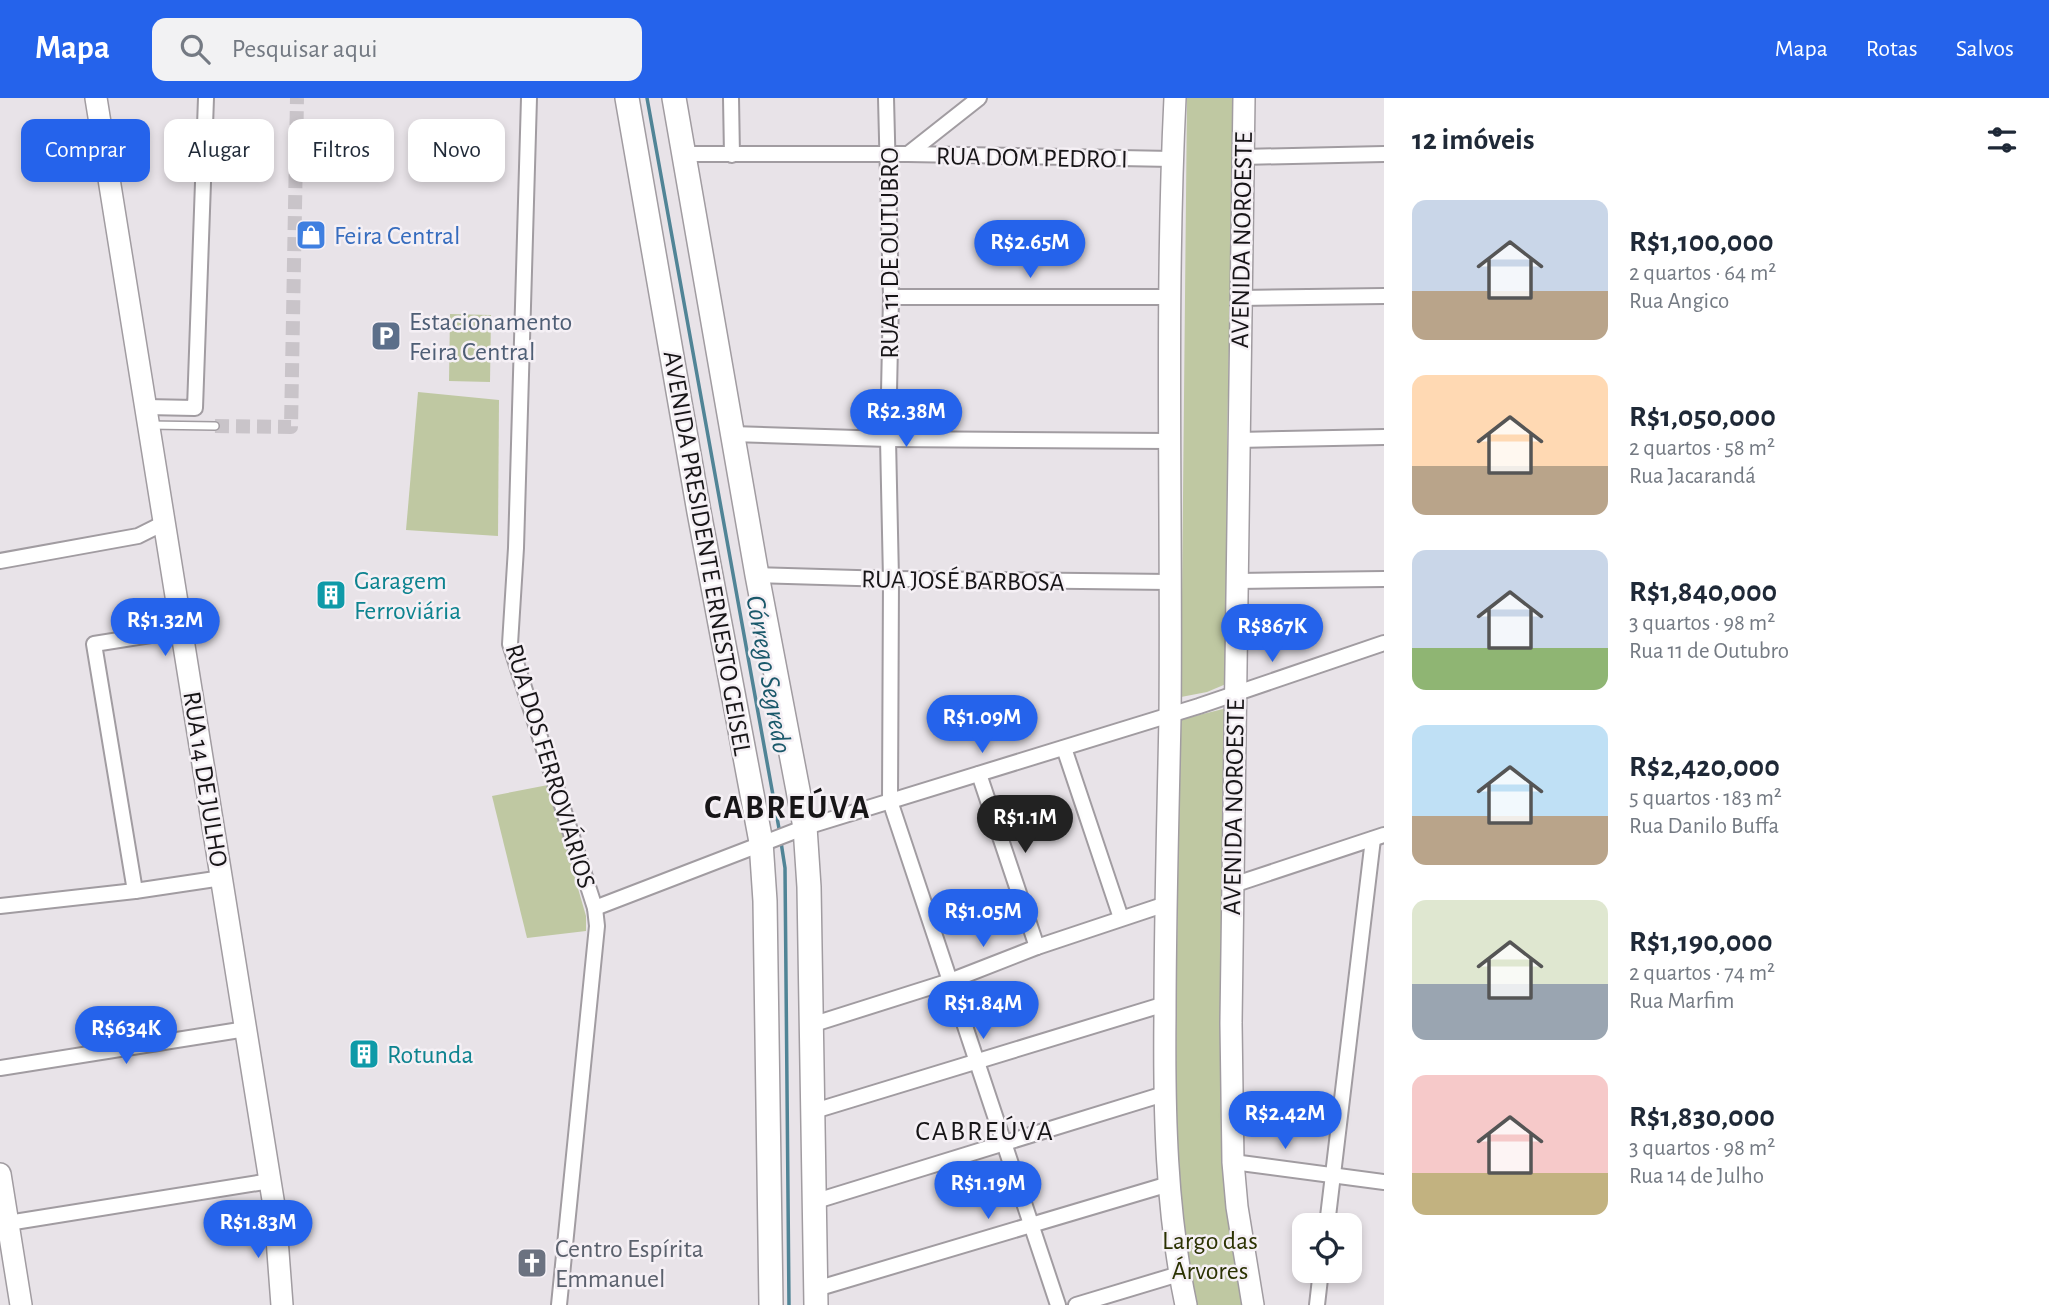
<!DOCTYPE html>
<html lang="pt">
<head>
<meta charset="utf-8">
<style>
  body { margin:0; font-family:"Alegreya Sans",sans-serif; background:#f2f2f3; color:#1f2937; height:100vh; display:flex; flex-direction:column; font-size:26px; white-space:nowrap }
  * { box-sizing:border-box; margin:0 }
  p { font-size:23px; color:#747a83 }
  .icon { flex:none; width:38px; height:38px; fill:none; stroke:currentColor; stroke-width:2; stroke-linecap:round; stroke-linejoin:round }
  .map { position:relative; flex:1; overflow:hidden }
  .side { display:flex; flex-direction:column; background:#fff; width:665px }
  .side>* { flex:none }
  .hud { position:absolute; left:21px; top:21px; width:665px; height:63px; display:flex; gap:14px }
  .tools { position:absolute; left:1292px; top:1115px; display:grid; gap:14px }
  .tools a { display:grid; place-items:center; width:70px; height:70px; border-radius:14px; background:#fff; box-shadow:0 4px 10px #0003; font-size:35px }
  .price { position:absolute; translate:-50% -60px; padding:0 16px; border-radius:24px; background:#2563eb; color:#fff; font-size:23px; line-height:46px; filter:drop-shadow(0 2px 4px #0008) }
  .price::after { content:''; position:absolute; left:50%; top:42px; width:21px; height:16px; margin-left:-10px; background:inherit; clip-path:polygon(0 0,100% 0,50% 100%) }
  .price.selected { background:#222; color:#fff }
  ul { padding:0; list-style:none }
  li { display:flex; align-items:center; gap:21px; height:175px; padding:0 28px }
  li span { display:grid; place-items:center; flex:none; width:196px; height:140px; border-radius:14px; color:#555 }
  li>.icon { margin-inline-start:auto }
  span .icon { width:84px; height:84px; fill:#fffc; stroke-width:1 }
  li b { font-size:30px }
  h2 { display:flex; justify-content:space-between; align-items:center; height:84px; padding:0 28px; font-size:30px }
  .tag { padding:0 24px; border-radius:14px; background:#fff; box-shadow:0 4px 10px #0003; font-size:24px; line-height:63px }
  .tag.selected { background:#2563eb; color:#fff }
  header { display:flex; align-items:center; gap:42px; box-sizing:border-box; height:98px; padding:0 35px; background:#2563eb; color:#fff }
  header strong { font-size:33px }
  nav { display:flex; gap:38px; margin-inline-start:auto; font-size:24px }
  .search { width:490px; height:63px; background:#f2f2f3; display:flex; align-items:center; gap:18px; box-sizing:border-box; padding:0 24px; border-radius:14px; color:#747a83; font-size:26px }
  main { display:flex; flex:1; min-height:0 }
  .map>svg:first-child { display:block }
</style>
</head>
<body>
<header>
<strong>Mapa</strong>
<div class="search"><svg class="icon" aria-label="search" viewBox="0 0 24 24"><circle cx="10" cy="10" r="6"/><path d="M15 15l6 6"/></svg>Pesquisar aqui</div>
<nav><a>Mapa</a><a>Rotas</a><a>Salvos</a></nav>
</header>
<main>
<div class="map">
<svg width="1384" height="1207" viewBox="0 0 1384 1207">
  <rect width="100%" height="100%" fill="#e8e3e8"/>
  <g fill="#bfc8a2">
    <path d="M1187,0h47l-7,346 -1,240 -19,8 -26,5z"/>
    <path d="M450,216l41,1 -1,67 -41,-1z"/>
    <path d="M418,294l81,8 -1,136 -92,-6z"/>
    <path d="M1227,610l20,597h-53l-19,-115 4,-470z"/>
    <path d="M548,687l38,131v15l-59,7 -35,-142z"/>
  </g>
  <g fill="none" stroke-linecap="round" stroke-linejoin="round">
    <g stroke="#508496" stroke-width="3.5">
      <path d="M647,0l133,736"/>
      <path d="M781,744l4,26 4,437"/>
    </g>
    <path stroke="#c9c4c9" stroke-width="14" stroke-dasharray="14 7" stroke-linecap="butt" d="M215,328l76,1 6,-329"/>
    <g stroke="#a19ca1" stroke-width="10">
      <path id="lane" d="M149,327l66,1"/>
    </g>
    <g stroke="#a19ca1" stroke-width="18">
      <g id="street">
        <path d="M529,0l-13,450 -6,96 85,264 2,18 -38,379"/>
        <path d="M731,0l1,57"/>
        <path d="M886,0l5,199 -3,142 3,140 -1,222 168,504"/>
        <path d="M683,56h225l264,5"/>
        <path d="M908,56l71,-56"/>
        <path d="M1242,59l142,-3"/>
        <path d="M891,199h279"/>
        <path d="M1240,200l144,-2"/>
        <path d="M146,309l49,1 11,-310"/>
        <path d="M732,336l156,5 282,2"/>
        <path d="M1238,342l146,-3"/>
        <path d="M0,463l138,-25 26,-13"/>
        <path d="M757,477l134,4 279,3"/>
        <path d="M1237,483l147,-2"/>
        <path d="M1064,650l57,170"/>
        <path d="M979,676l58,173"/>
        <path d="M1233,787l151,-50"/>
        <path d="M135,793l-41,-247 88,-14"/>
        <path d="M0,808l135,-15 87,-13"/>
        <path d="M595,810l208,-80 396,-122 185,-63"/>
        <path d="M811,927l139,-44 87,-34 129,-43"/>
        <path d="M0,970l246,-39"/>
        <path d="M811,1014l354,-108"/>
        <path d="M1233,1064l151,20"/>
        <path d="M813,1104l351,-108"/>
        <path d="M8,1125l262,-42"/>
        <path d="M1327,1127l46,-386"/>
        <path d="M816,1191l353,-105"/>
        <path d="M1076,1207l103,-31"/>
        <path d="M1317,1207l4,-35"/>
      </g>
    </g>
    <g stroke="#a19ca1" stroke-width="24">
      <g id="secondary">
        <path d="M96,0l179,1114 7,93"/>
        <path d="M1175,0c-10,206 -3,413 -5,619 -2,100 -5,199 -5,298 -1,97 1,195 21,290"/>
        <path d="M1244,0l-13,925 2,139 4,45 16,98"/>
        <path d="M0,1076l21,131"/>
      </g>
    </g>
    <g stroke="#a19ca1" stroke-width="26">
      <g id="primary">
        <path d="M627,0l72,414 62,330 4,59 6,404"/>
        <path d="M674,0l83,477 48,252 4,60 7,418"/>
      </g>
    </g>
    <use href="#lane" stroke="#fff" stroke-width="7"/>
    <use href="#street" stroke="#fff" stroke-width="14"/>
    <use href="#secondary" stroke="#fff" stroke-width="21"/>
    <use href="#primary" stroke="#fff" stroke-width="23"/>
  </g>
  <defs>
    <g id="shop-square" transform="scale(1.575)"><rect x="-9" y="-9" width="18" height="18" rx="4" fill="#3f7fe0" stroke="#f5f0f5"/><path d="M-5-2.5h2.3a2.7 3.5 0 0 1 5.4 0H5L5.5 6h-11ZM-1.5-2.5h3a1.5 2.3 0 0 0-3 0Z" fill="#fff"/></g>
    <g id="parking-square" transform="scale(1.575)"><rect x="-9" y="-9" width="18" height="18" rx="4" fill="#5c6f8a" stroke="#f5f0f5"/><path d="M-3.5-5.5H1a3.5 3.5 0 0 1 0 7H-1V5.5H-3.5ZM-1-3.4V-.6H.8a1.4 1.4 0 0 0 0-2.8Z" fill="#fff"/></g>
    <g id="building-square" transform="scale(1.575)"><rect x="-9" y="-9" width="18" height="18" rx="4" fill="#0f9aa8" stroke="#f5f0f5"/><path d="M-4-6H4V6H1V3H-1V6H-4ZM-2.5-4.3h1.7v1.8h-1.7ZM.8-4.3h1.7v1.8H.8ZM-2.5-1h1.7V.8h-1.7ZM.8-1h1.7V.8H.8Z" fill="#fff"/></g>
    <g id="church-square" transform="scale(1.575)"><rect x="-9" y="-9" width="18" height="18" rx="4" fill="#6b7280" stroke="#f5f0f5"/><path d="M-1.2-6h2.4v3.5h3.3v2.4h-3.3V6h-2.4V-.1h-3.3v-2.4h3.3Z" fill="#fff"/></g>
  </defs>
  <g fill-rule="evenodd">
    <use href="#shop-square" x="311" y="137"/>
    <use href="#parking-square" x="386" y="238"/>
    <use href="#building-square" x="331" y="497"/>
    <use href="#building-square" x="364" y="956"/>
    <use href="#church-square" x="532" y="1165"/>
  </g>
  <g text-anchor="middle" stroke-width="5" stroke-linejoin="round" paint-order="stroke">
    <g font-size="26" fill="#171517" stroke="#f5f0f5">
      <text transform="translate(1032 59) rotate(1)" y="9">RUA DOM PEDRO I</text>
      <text transform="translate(1241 142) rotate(-89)" y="9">AVENIDA NOROESTE</text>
      <text transform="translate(889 155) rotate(-90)" y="9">RUA 11 DE OUTUBRO</text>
      <text transform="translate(708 455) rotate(80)" y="9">AVENIDA PRESIDENTE ERNESTO GEISEL</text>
      <text transform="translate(963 482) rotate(1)" y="9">RUA JOSÉ BARBOSA</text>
      <text transform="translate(551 668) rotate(73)" y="9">RUA DOS FERROVIÁRIOS</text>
      <text transform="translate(206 681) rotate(81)" y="9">RUA 14 DE JULHO</text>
      <text transform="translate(1233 709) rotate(-89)" y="9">AVENIDA NOROESTE</text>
    </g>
    <g font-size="26" fill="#366cbe" stroke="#f5f0f5" text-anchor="start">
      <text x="334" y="146">Feira Central</text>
    </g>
    <g font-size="26" fill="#4e5e75" stroke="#f5f0f5" text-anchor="start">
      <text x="409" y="232">Estacionamento<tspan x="409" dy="30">Feira Central</tspan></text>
    </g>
    <g font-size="26" fill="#0d838f" stroke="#f5f0f5" text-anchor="start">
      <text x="354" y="491">Garagem<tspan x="354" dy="30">Ferroviária</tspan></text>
      <text x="387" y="965">Rotunda</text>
    </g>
    <g font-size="26" fill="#2b3202" stroke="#f5f0f5">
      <text x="1210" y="1151">Largo das<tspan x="1210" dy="30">Árvores</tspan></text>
    </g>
    <g font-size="26" fill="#5b616d" stroke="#f5f0f5" text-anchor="start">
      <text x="555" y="1159">Centro Espírita<tspan x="555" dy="30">Emmanuel</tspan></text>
    </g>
    <g font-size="28" font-style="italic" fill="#1b596b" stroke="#f5f0f5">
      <text transform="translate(770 576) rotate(80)" y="10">Córrego Segredo</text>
    </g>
    <g font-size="28" letter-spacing="2" fill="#171517" stroke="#f5f0f5">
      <text x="985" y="1042">CABREÚVA</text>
    </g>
    <g font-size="33" font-weight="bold" letter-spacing="2" fill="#171517" stroke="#f5f0f5">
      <text x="788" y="720">CABREÚVA</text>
    </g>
  </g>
</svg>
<div class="tools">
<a><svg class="icon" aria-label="locate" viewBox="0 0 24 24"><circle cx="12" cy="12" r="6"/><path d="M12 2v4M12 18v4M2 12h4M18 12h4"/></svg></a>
</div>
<b class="price" style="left:1030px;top:182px">R$2.65M</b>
<b class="price" style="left:906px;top:351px">R$2.38M</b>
<b class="price" style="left:165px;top:560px">R$1.32M</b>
<b class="price" style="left:1272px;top:566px">R$867K</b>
<b class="price" style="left:982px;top:657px">R$1.09M</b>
<b class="price selected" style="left:1025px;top:757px">R$1.1M</b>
<b class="price" style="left:983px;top:851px">R$1.05M</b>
<b class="price" style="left:983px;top:943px">R$1.84M</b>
<b class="price" style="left:126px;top:968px">R$634K</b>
<b class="price" style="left:1285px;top:1053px">R$2.42M</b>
<b class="price" style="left:988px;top:1123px">R$1.19M</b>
<b class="price" style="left:258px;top:1162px">R$1.83M</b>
<div class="hud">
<a class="tag selected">Comprar</a>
<a class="tag">Alugar</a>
<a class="tag">Filtros</a>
<a class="tag">Novo</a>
</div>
</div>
<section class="side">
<h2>12 imóveis<svg class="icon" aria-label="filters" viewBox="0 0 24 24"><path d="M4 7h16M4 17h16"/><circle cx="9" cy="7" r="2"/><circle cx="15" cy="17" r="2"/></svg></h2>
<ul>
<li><span style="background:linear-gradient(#c9d6e8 65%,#b9a48a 0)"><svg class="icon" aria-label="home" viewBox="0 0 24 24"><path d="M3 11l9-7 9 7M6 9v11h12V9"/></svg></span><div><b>R$1,100,000</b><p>2 quartos · 64 m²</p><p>Rua Angico</p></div></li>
<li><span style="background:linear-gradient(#ffd9b3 65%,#b9a48a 0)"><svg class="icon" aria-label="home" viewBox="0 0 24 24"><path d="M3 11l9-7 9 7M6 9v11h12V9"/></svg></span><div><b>R$1,050,000</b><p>2 quartos · 58 m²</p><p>Rua Jacarandá</p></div></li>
<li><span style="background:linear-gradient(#c9d6e8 70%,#8fb573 0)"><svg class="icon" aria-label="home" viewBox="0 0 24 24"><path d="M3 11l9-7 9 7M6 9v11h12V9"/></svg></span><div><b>R$1,840,000</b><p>3 quartos · 98 m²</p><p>Rua 11 de Outubro</p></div></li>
<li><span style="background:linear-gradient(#bfe0f5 65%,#b9a48a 0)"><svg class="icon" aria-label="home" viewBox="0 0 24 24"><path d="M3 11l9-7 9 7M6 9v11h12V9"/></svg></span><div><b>R$2,420,000</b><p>5 quartos · 183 m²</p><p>Rua Danilo Buffa</p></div></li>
<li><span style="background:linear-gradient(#dfe7d0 60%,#9aa5b1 0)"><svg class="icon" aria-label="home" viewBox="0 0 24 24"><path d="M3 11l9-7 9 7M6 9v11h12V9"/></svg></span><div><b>R$1,190,000</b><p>2 quartos · 74 m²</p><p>Rua Marfim</p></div></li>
<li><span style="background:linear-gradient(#f6c9c9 70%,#c2b280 0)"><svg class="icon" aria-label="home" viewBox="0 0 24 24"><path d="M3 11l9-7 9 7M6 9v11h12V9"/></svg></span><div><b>R$1,830,000</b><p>3 quartos · 98 m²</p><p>Rua 14 de Julho</p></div></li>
</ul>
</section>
</main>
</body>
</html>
